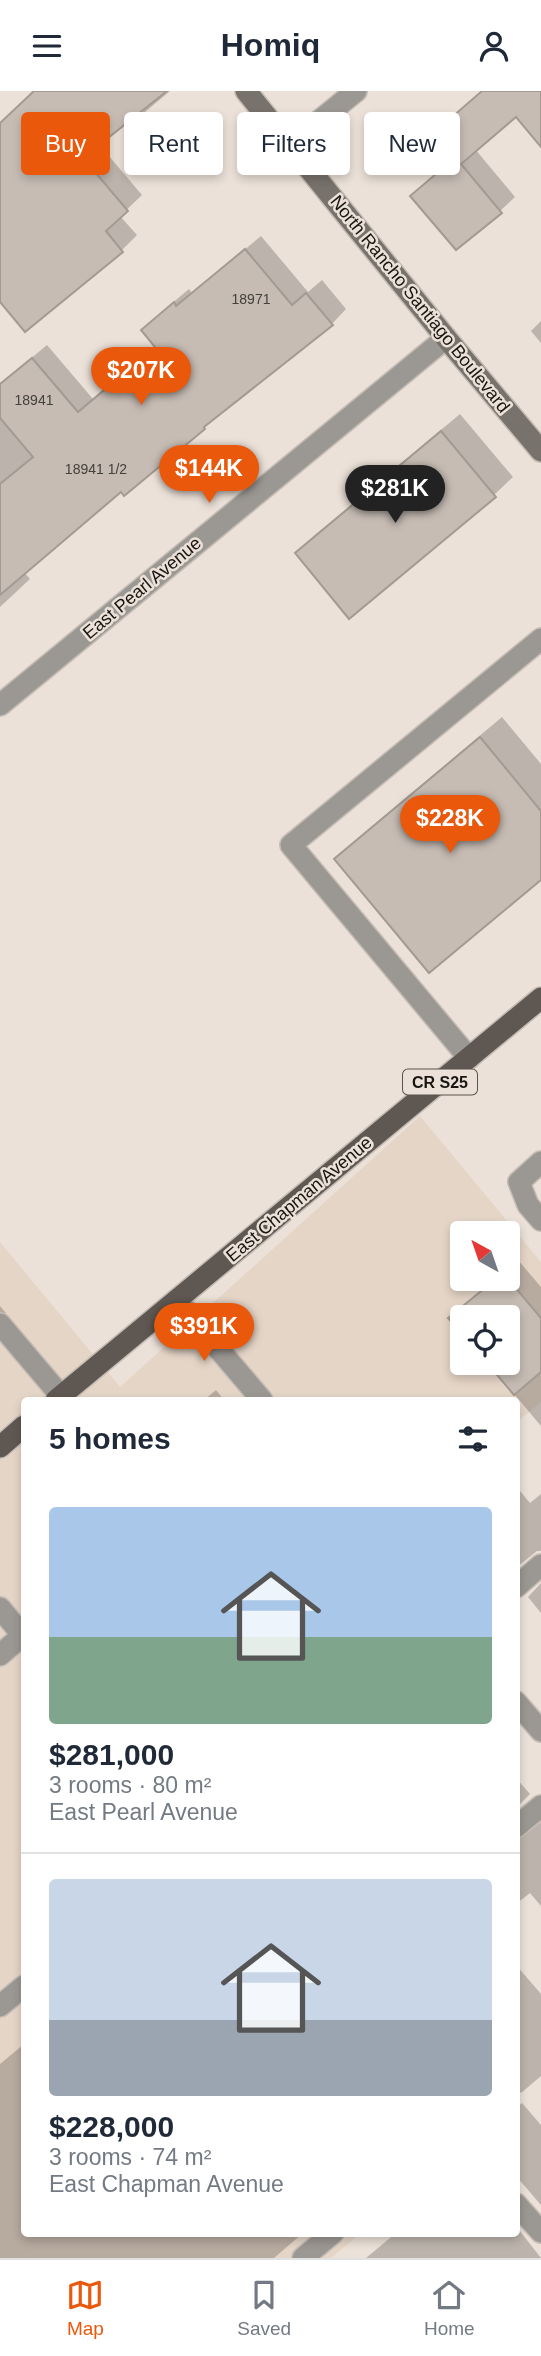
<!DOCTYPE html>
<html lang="en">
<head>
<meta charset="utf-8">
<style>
  body { margin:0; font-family:Arial,sans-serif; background:#f6f6f7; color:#1f2937; height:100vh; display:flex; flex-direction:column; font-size:26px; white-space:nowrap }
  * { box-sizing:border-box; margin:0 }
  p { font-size:23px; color:#747a83 }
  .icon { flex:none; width:38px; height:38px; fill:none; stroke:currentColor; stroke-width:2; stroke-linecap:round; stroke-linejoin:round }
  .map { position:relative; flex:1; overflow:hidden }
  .sheet { position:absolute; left:21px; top:1306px; width:499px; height:840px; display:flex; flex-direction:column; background:#fff; border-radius:7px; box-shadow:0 4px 10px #0003 }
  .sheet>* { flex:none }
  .top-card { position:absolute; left:21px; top:21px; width:500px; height:63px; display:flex; gap:14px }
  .needle { width:46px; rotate:320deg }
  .buttons { position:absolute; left:450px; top:1130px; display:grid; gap:14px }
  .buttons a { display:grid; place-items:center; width:70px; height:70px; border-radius:7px; background:#fff; box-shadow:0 4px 10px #0003; font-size:35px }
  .price { position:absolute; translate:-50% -60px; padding:0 16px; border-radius:24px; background:#ea580c; color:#fff; font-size:23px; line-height:46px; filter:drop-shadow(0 2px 4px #0008) }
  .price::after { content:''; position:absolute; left:50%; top:42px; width:21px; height:16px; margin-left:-10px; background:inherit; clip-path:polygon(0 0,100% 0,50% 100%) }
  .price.active { background:#222; color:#fff }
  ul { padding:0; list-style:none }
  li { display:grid; align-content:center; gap:14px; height:371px; padding:0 28px }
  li+li { border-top:2px solid #e0e1e3 }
  li span { display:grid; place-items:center; height:217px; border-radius:7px; color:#555 }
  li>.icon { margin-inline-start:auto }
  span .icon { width:126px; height:126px; fill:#fffc; stroke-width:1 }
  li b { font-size:30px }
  h2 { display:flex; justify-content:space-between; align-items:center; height:84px; padding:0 28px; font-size:30px }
  .pill { padding:0 24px; border-radius:7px; background:#fff; box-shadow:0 4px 10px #0003; font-size:24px; line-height:63px }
  .pill.active { background:#ea580c; color:#fff }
  header { display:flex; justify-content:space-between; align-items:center; height:91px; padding:0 28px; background:#fff; font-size:32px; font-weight:700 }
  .dock { display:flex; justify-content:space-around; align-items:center; height:98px; border-top:2px solid #e0e1e3; background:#fff; font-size:19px; color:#747a83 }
  .dock a { display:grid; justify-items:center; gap:4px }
  .dock .active { color:#ea580c }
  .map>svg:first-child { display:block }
</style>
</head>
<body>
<header><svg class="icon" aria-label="menu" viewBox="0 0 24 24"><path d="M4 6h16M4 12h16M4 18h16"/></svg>Homiq<svg class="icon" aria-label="person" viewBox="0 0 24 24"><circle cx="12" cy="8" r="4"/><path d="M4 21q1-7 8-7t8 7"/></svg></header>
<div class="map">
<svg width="541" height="2167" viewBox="0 0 541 2167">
  <rect width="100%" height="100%" fill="#ebe1d8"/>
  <path fill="#e5d5c7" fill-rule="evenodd" d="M420,1025l121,146v140l-25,21v-23h-492v833h337l-30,25h-331v-1016l120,145zM462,1143h46v45h-46zM462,1227h46v45h-46z"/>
  <g fill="#0003">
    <path d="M34,0h136l-26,22 -2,-3 -44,33 44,52 -22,21 17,19 -15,15 -97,79 -25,-29v-177z"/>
    <path d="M482,0h59v53l-25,-29 -41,34 40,48 -15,14 -87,-15 31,-29z"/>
    <path d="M261,145l47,56 14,-12 24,29 -14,15 -113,88 -15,15 -83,63 -97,82 6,7 -30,28v-223l47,-39 46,54 63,-53 -13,-16 15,-15 31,-26 3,4z"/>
    <path d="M541,230v22l-10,-12z"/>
    <path d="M460,323l53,63 -19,18 -197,58 18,-18z"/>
    <path d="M502,626l39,47v113l-204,-18 21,-21z"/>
    <path d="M518,1169l23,27v139l-53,-63h20v-45h-46v14l-12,-14 45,-39h13v-10z"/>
    <path d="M0,1215l6,7 -6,6z"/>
    <path d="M216,1299l8,10h-20z"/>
    <path d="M516,1395l14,17 11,-9v57h-4l-21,17z"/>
    <path d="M541,1492v30l-13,-16z"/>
    <path d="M516,1687l14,16 -12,12 -1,7 4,9 14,4 6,-4v84l-11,-13 -14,11z"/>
    <path d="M516,1874l25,29v82l-20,17 -5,-6z"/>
    <path d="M24,1953v189h279l-29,25h-274v-194z"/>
    <path d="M522,2012l19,22v80l-25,-29v-68z"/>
    <path d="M516,2135l25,32h-175l30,-25h120z"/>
  </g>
  <g fill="#c6bcb4" stroke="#a39a91" stroke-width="2">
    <path d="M34,0h133l-84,67 45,53 -22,20 17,21 -98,80 -25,-30v-179z"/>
    <path d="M482,0h59v56l-25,-30 -55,47 41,49 -46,37 -46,-54 33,-28 -21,-25z"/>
    <path d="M245,158l47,56 14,-12 27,32 -129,102 1,2 -81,67 -3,-4 -121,103v-111l33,-27 -33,-39v-34l32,-26 46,54 77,-65 -14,-17 33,-28 2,4z"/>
    <path d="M441,340l55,66 -147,122 -54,-66z"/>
    <path d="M480,646l61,74v69l-112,93 -95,-114z"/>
    <path d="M496,1188h12l33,39v54l-27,23 -27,-32h21v-45h-46v16l-14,-16z"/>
  </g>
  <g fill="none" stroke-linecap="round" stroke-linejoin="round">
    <g stroke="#c5bcb4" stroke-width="24">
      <g id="lane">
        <path d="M469,967l-178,-213 250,-206"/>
        <path d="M0,1233l61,72"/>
        <path d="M516,1496l25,-22"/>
        <path d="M0,1517l24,29"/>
        <path d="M0,1564l23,-20"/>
        <path d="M516,1736l25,-21"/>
        <path d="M0,1915l24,-20"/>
        <path d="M516,2113l25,28"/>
        <path d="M303,2167l30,-25"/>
      </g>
    </g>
    <g stroke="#c5bcb4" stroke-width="24">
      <g id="street">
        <path d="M291,53l65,-53"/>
        <path d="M0,614l446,-367"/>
        <path d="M541,1071l-22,20 9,23 13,15"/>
        <path d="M177,1209l85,100"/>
        <path d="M516,1611l25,29"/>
      </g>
    </g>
    <g stroke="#c5bcb4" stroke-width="24">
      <path id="secondary" d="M246,0l200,247 95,113"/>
    </g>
    <g stroke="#c5bcb4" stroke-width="24">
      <g id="primary">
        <path d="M56,1309l485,-402"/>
        <path d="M0,1356l24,-21"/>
      </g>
    </g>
    <use href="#lane" stroke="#9b9793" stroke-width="21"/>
    <use href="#street" stroke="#9b9793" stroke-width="21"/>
    <use href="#secondary" stroke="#78726c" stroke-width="21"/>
    <use href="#primary" stroke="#5f5852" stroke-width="21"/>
  </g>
  <g text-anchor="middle" stroke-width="5" stroke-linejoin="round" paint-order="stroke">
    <g font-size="14" fill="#44403a">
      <text x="251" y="213">18971</text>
      <text x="34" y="314">18941</text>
      <text x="96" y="383">18941 1/2</text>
    </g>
    <rect fill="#ebe1d8" stroke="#58534d" stroke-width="2" x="403" y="978.5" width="74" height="25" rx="5"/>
    <g font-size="16" font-weight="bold" fill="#191612">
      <text x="440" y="997">CR S25</text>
    </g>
    <g font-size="18" fill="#191612" stroke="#ebe1d8">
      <text transform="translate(420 213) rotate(51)" y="6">North Rancho Santiago Boulevard</text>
      <text transform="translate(142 497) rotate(-40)" y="6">East Pearl Avenue</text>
      <text transform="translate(299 1108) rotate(-40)" y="6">East Chapman Avenue</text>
    </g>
  </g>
</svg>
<div class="buttons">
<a><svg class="needle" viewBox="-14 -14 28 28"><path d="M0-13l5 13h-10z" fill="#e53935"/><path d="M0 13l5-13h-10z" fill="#747a83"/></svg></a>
<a><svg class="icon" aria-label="locate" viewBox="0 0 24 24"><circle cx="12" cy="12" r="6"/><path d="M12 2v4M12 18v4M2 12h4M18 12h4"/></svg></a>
</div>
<b class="price" style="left:141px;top:316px">$207K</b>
<b class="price" style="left:209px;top:414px">$144K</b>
<b class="price active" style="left:395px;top:434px">$281K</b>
<b class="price" style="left:450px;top:764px">$228K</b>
<b class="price" style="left:204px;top:1272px">$391K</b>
<div class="top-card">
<a class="pill active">Buy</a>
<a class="pill">Rent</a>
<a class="pill">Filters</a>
<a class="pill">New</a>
</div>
<section class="sheet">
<h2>5 homes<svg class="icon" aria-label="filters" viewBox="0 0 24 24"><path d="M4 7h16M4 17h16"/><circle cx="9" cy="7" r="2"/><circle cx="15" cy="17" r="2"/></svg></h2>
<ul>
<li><span style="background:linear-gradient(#a9c7e8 60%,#7fa58c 0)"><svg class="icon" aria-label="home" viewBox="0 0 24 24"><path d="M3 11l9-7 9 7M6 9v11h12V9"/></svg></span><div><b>$281,000</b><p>3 rooms · 80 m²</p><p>East Pearl Avenue</p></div></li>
<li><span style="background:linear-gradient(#c9d6e8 65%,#9aa5b1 0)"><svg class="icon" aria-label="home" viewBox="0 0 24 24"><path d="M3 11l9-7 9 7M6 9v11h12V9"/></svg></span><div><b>$228,000</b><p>3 rooms · 74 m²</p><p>East Chapman Avenue</p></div></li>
</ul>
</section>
</div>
<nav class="dock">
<a class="active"><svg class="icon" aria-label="map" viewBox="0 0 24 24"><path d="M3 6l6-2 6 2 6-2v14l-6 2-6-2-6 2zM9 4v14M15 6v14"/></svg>Map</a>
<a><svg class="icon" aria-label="saved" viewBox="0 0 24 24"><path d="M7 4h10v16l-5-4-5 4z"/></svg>Saved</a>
<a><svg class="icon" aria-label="home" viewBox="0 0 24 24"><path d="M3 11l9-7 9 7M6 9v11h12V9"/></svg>Home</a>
</nav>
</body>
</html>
